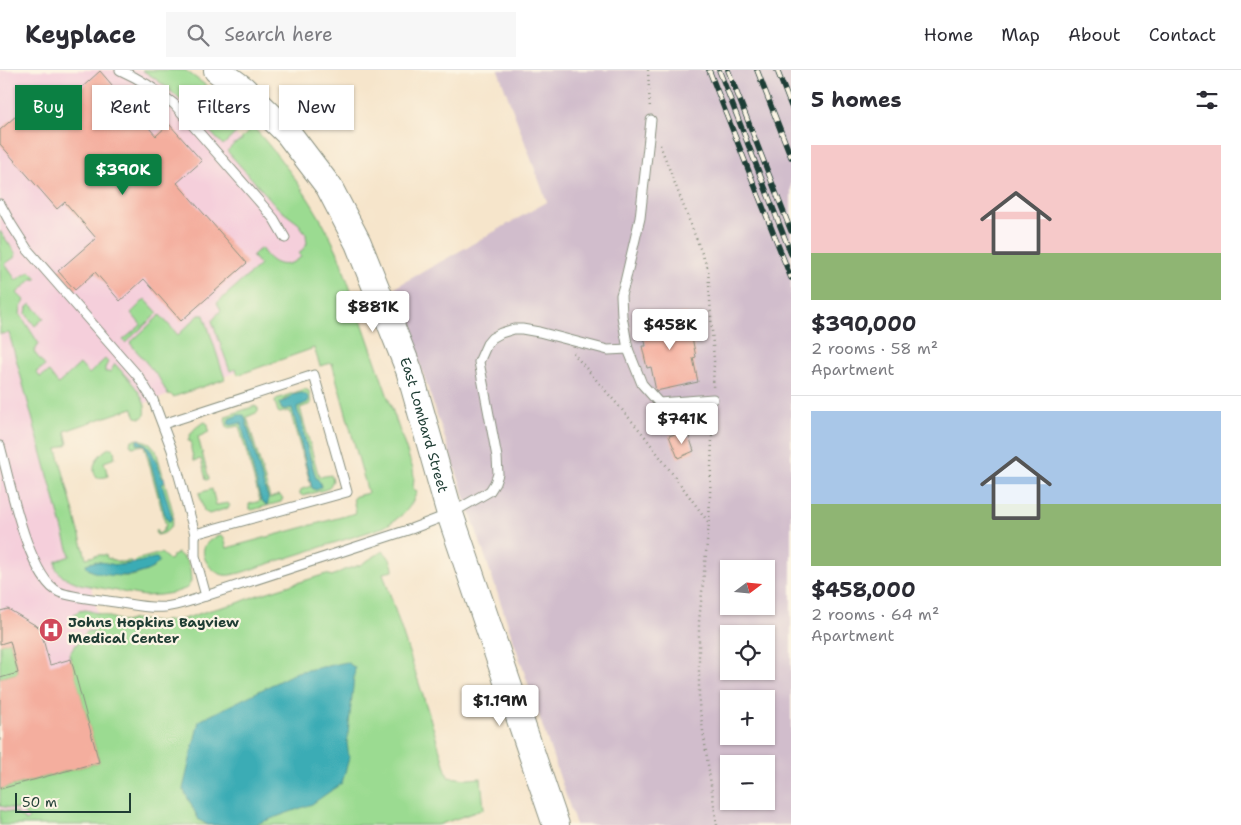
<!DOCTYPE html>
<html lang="en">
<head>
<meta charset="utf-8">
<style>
  body { margin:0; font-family:"Shantell Sans",sans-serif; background:#f7f7f7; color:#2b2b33; height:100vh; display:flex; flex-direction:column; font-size:19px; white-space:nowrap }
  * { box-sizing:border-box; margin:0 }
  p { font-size:16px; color:#7c7c81 }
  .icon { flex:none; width:28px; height:28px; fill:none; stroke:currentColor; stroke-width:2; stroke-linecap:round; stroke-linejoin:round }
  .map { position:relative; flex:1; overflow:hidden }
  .drawer { display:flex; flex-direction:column; background:#fff; width:450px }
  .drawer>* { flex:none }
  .banner { position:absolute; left:15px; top:15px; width:475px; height:45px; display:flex; gap:10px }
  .needle { width:32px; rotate:74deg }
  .buttons { position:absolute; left:720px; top:490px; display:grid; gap:10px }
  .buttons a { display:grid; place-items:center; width:55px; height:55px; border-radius:0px; background:#fff; box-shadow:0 1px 4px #0004; font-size:25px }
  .scale { position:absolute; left:15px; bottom:12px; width:116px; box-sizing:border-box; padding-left:5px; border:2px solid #1f3d34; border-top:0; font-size:14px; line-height:18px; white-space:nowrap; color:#1f3d34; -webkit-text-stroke:4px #fcf5e5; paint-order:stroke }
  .price { position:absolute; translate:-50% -42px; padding:0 11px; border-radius:5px; background:#fff; color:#222; font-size:16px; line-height:32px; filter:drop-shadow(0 1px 2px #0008) }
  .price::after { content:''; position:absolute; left:50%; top:30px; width:15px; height:11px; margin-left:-8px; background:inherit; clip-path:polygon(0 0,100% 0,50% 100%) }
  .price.active { background:#0b8043; color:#fff }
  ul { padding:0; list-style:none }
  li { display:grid; align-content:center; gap:10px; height:265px; padding:0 20px }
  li+li { border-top:1px solid #e1e1e2 }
  li span { display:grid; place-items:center; height:155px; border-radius:0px; color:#555 }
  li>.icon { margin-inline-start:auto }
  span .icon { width:90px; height:90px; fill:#fffc; stroke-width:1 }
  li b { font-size:21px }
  h2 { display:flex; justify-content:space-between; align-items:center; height:60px; padding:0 20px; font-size:21px }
  .pill { padding:0 18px; border-radius:0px; background:#fff; box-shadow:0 1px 4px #0004; font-size:18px; line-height:45px }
  .pill.active { background:#0b8043; color:#fff }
  header { display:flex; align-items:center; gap:30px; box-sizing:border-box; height:70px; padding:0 25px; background:#fff; border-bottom:1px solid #e1e1e2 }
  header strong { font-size:24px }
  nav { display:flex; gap:28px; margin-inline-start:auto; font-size:18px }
  .search { width:350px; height:45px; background:#f7f7f7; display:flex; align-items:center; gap:12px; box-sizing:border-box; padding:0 18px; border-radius:0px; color:#7c7c81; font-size:19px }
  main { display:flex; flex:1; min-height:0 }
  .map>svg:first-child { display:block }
</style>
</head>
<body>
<header>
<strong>Keyplace</strong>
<div class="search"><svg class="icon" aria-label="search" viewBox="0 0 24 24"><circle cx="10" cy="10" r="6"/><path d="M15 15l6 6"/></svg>Search here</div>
<nav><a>Home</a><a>Map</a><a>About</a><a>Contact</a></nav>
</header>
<main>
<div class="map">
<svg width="791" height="755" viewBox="0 0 791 755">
  <rect width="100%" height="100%" fill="#fcf5e5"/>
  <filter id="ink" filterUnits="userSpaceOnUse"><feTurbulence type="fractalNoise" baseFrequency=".02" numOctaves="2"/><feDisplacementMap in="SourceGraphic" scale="10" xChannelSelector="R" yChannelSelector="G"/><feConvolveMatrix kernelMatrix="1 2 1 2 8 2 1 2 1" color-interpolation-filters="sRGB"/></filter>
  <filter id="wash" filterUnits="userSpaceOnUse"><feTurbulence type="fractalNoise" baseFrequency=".0096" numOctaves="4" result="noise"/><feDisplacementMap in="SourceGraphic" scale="20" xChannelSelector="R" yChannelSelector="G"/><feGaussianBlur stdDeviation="1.12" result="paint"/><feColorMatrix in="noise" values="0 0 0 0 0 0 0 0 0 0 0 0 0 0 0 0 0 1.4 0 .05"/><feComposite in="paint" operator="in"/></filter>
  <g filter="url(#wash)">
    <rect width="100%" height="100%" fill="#f6e5cb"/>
    <path fill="#f5cfdb" d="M0,0h154l63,46 37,37 61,90 -72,127 -192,65 103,390h-154z"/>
    <path fill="#d1bdcc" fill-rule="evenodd" d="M498,0h293v755h-215l-182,-537 153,-86zM729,499h37v37h-37zM729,564h37v37h-37zM729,629h37v37h-37zM729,694h37v37h-37z"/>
    <g fill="#9bdb91" stroke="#5d8c62" fill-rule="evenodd">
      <path d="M142,0h43l34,25 27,25v4l-23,21c-27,-27 -47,-55 -81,-75z"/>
      <path d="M251,59h4c33,37 61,77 82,122l28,80 48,138 1,8 -1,12 4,2c-7,20 -15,25 -33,36l-144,46c-6,1 -11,3 -16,2 -11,-2 -23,-15 -20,-27 1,-5 13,-15 19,-11 2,2 3,9 4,11l129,-35 -3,-15 3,-2 12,-3 -36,-130 -12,3 -6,-18 -76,27 -2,-6 -6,2 -18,-50 9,-11 -4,-7 43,-38 -8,-9 9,-8c10,16 23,23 40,9l-2,-3 8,-10 -1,-10 -7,-10 -20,-15 -52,-58 7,-7 8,-4v-2z"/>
      <path d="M0,161l16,23 -1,3 -10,7 11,16 14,-9 7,7 -2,2 -2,-2 -16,15 8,8 -4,6 -1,7 19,30 -5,8 11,14 -9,6 4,5 9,-5 9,12 22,-20 9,10 16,-15 3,3 -3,6v4h5l5,-8c11,13 34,33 30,51l-4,3 -5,-1 -4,-9 -67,23 3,13 -11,5 29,109 13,-3h7l1,3 13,4 11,-1 1,2 -17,2 -20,-4 -7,8c9,4 33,8 43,7 7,-1 15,-5 22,-8l-12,-6 -7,1 1,-3 26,-7 8,7 2,-1 1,-3 4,-1 1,-2 2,1 8,7 3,8 1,12 -3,6 -3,2 -12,4 -13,2 -16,1 -64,-12 -17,-7 -7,-8v-8l14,-5 -61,-223 -9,1z"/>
      <path d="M145,229l13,14 -33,30 -2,-3 18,-15 -10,-12z"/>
      <path d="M31,234l13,14 -9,8 -9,-12 1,-7z"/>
      <path d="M160,245l18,20 21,-20h5l21,64 -52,18 -3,-3 -2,1 -9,-17 -29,-35z"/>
      <path d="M305,319l4,2 2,13 -11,4 19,69 12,-2 2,5 -3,6 -3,3 -24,7 -3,-2v-2l2,-3 9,-3 -21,-75 -10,2 -2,-1 -3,-10 1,-3zM302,323c-1,5 -5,11 -5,16 0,6 5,11 5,20l14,49 2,1 -6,9 -20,-80 -10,2 1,-10z"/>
      <path d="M255,336l3,2v4l-11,5 23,81 9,-3 4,3 -2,4 -29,8 -3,-2v-4l11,-3 -21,-75 -11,2 -1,-1 -2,-7 1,-4zM245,347l19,69 4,11 -7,3 -18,-72 -2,-6 -10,3z"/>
      <path d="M205,352l3,2 1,8 -11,5 11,42 -3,1 -5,-21 -7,2 -3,-12v-8h-3c2,-9 8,-15 17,-19z"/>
      <path d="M140,369l10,4 6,7 17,62c1,12 -4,22 -16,23l-2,-3 2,-3v4l2,1 3,-3h2v-4l2,-1 -22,-81 -12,2 -2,-3 2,-4z"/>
      <path d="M109,378h3l2,2 1,8 -11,4 4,14 -2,1 -9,1c-8,-11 1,-24 12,-30z"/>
      <path d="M212,419l4,16 12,-2 2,3 -2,2 -19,6 -5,-3 -5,-18z"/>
      <path d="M383,481c6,5 10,12 10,20l-10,2 45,138 20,66 20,2 13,-1 3,31 -46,16h-438v-15l16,3 10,8 3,-3 -10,-8 -19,-4v-17l99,-27 -30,-108 14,-18 5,-5h6l2,-2 1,-7c-5,-6 -11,-3 -15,2l-9,-6 1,-4 5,-3 7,-1 18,5 21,7 10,-3 21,3 28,-3 23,-8 31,-8 17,-7 71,-22 6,2 12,-6 16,-5z"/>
      <path d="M10,571l8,32 -18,5v-34z"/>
    </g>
    <g fill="#3aacb5" stroke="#2c7474">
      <path d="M302,323c5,1 7,4 6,9l-11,5c0,6 4,9 5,15 2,19 9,38 14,56l4,4 1,5 -3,2 -2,1 -4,-2 -20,-80 -10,2 -3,-7 10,-4 3,-4z"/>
      <path d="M238,345h6l1,2 19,69 4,11v7l-2,1 -5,-5 -20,-77 -10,2 -3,-1 1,-5z"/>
      <path d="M140,369v2c12,3 13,17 19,26l-1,1 2,2 1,7h3l1,5 -3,2 10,33 -2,4h-2l-4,-9 -17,-63 -3,-5h-7v-4z"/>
      <path d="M154,488h3l2,3c-5,9 -17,12 -27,14 -9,2 -35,0 -42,-5 -4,-3 -3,-2 -4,-6 13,-5 19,0 32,1 12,0 24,-4 36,-7z"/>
      <path d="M347,592l8,6 -8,75 2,15 -7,25 -30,21 -58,21h-46l-9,-5 -16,-31 16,-68 98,-49z"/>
    </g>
    <g id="blocks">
      <g fill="#f4ae9e">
        <path d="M100,1l56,65 13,-12 33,37 -25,22 70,80 -66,58 -37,-42 -24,22 -25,-29 -20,18 -17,-19 38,-33 -31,-36 -8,7 -57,-65v-14l41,-36 15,17z"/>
        <path d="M684,243v1l3,-1 9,44 -3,1 5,24 -42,9 -5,-24 -4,1 -5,-22h4l-5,-25z"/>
        <path d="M681,362l2,6 6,-2 5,15 -16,7 -9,-22z"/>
        <path d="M8,539l32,19 10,37 21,-6 28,103 -99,27v-111l18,-5 -8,-32 -10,3v-33z"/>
      </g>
    </g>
  </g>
  <g filter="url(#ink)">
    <use href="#blocks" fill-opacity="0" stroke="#8a9180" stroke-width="1"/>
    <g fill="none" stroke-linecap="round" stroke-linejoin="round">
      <g stroke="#8a9180" stroke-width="11">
        <g id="lane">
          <path d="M120,0c20,9 37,20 54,34l90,103 10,12 11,19"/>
          <path d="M0,134l11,20 16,25 111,127 15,24 19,50 23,84v22l11,40"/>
          <path d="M628,279l-6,-33 -1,-21 4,-13 15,-64 11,-98"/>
          <path d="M163,354l151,-49 33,117 -152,42"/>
          <path d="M0,376c9,32 28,132 59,146 11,5 36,7 49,9 18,2 38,8 57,6 7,-1 15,-3 22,-5l224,-73 39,-15 40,-23 5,-8 3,-9 -1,-17 -18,-95 8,-18 5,-6 9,-5 13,-4h8l17,3 69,18 20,-1 14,35 17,19 54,-4"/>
        </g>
      </g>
      <g stroke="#8a9180" stroke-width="28">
        <g id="secondary">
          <path id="s1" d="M217,0l26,19 45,44 41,54 29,56 51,127 41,144 106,311"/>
        </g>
      </g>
      <g stroke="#8a9180" stroke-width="2.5" stroke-dasharray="1 4" stroke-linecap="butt">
        <path d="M648,0l2,39"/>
        <path d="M660,75l48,124 6,92 -1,27"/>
        <path d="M573,283l70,81 66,89"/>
        <path d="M713,341l-4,112 -10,99v82l18,121"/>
      </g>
      <use href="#lane" stroke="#fff" stroke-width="9"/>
      <use href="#secondary" stroke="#fff" stroke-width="26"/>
      <g stroke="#1f3d34" stroke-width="5.5">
        <g id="rail">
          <path d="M709,0l82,208"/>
          <path d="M719,0l72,184"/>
          <path d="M728,0l63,161"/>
          <path d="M757,0l34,87"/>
          <path d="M777,0l14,36"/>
        </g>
      </g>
      <use href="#rail" stroke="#fcf5e5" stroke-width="4" stroke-dasharray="11" stroke-linecap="butt"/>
    </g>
  </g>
  <defs>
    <g id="hospital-disc" transform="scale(1.25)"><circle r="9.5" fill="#d1495b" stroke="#fcf5e5"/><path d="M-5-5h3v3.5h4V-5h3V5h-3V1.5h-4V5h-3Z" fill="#fff"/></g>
  </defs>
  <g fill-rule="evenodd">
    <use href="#hospital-disc" x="51" y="560"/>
  </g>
  <g text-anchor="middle" stroke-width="4.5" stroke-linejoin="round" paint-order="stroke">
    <g font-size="14" fill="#1f3d34" stroke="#fcf5e5">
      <text dy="5" stroke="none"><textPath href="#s1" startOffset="420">East Lombard Street</textPath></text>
    </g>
    <g font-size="14" font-weight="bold" fill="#1f3d34" stroke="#fcf5e5" text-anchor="start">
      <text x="68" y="557">Johns Hopkins Bayview<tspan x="68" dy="16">Medical Center</tspan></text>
    </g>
  </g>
</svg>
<div class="buttons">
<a><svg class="needle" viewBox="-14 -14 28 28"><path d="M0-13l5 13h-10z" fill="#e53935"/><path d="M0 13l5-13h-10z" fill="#7c7c81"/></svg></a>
<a><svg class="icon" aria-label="locate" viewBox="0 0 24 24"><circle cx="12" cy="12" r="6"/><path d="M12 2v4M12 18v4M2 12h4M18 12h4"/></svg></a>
<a>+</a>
<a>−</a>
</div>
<div class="scale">50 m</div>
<b class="price active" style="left:123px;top:126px">$390K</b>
<b class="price" style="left:373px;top:263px">$881K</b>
<b class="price" style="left:670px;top:281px">$458K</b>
<b class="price" style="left:682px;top:375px">$741K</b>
<b class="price" style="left:500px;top:657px">$1.19M</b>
<div class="banner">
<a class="pill active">Buy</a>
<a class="pill">Rent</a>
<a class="pill">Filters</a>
<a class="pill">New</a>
</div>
</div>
<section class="drawer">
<h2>5 homes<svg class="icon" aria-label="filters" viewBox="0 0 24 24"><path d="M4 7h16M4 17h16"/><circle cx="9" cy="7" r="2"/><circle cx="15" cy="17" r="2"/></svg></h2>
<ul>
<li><span style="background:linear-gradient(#f6c9c9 70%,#8fb573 0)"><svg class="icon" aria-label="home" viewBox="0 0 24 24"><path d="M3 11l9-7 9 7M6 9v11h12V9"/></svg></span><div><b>$390,000</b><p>2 rooms · 58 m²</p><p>Apartment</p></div></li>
<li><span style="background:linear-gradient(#a9c7e8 60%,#8fb573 0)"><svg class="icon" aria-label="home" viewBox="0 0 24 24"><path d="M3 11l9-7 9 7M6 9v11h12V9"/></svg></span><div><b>$458,000</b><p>2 rooms · 64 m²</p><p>Apartment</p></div></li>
</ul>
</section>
</main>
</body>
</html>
